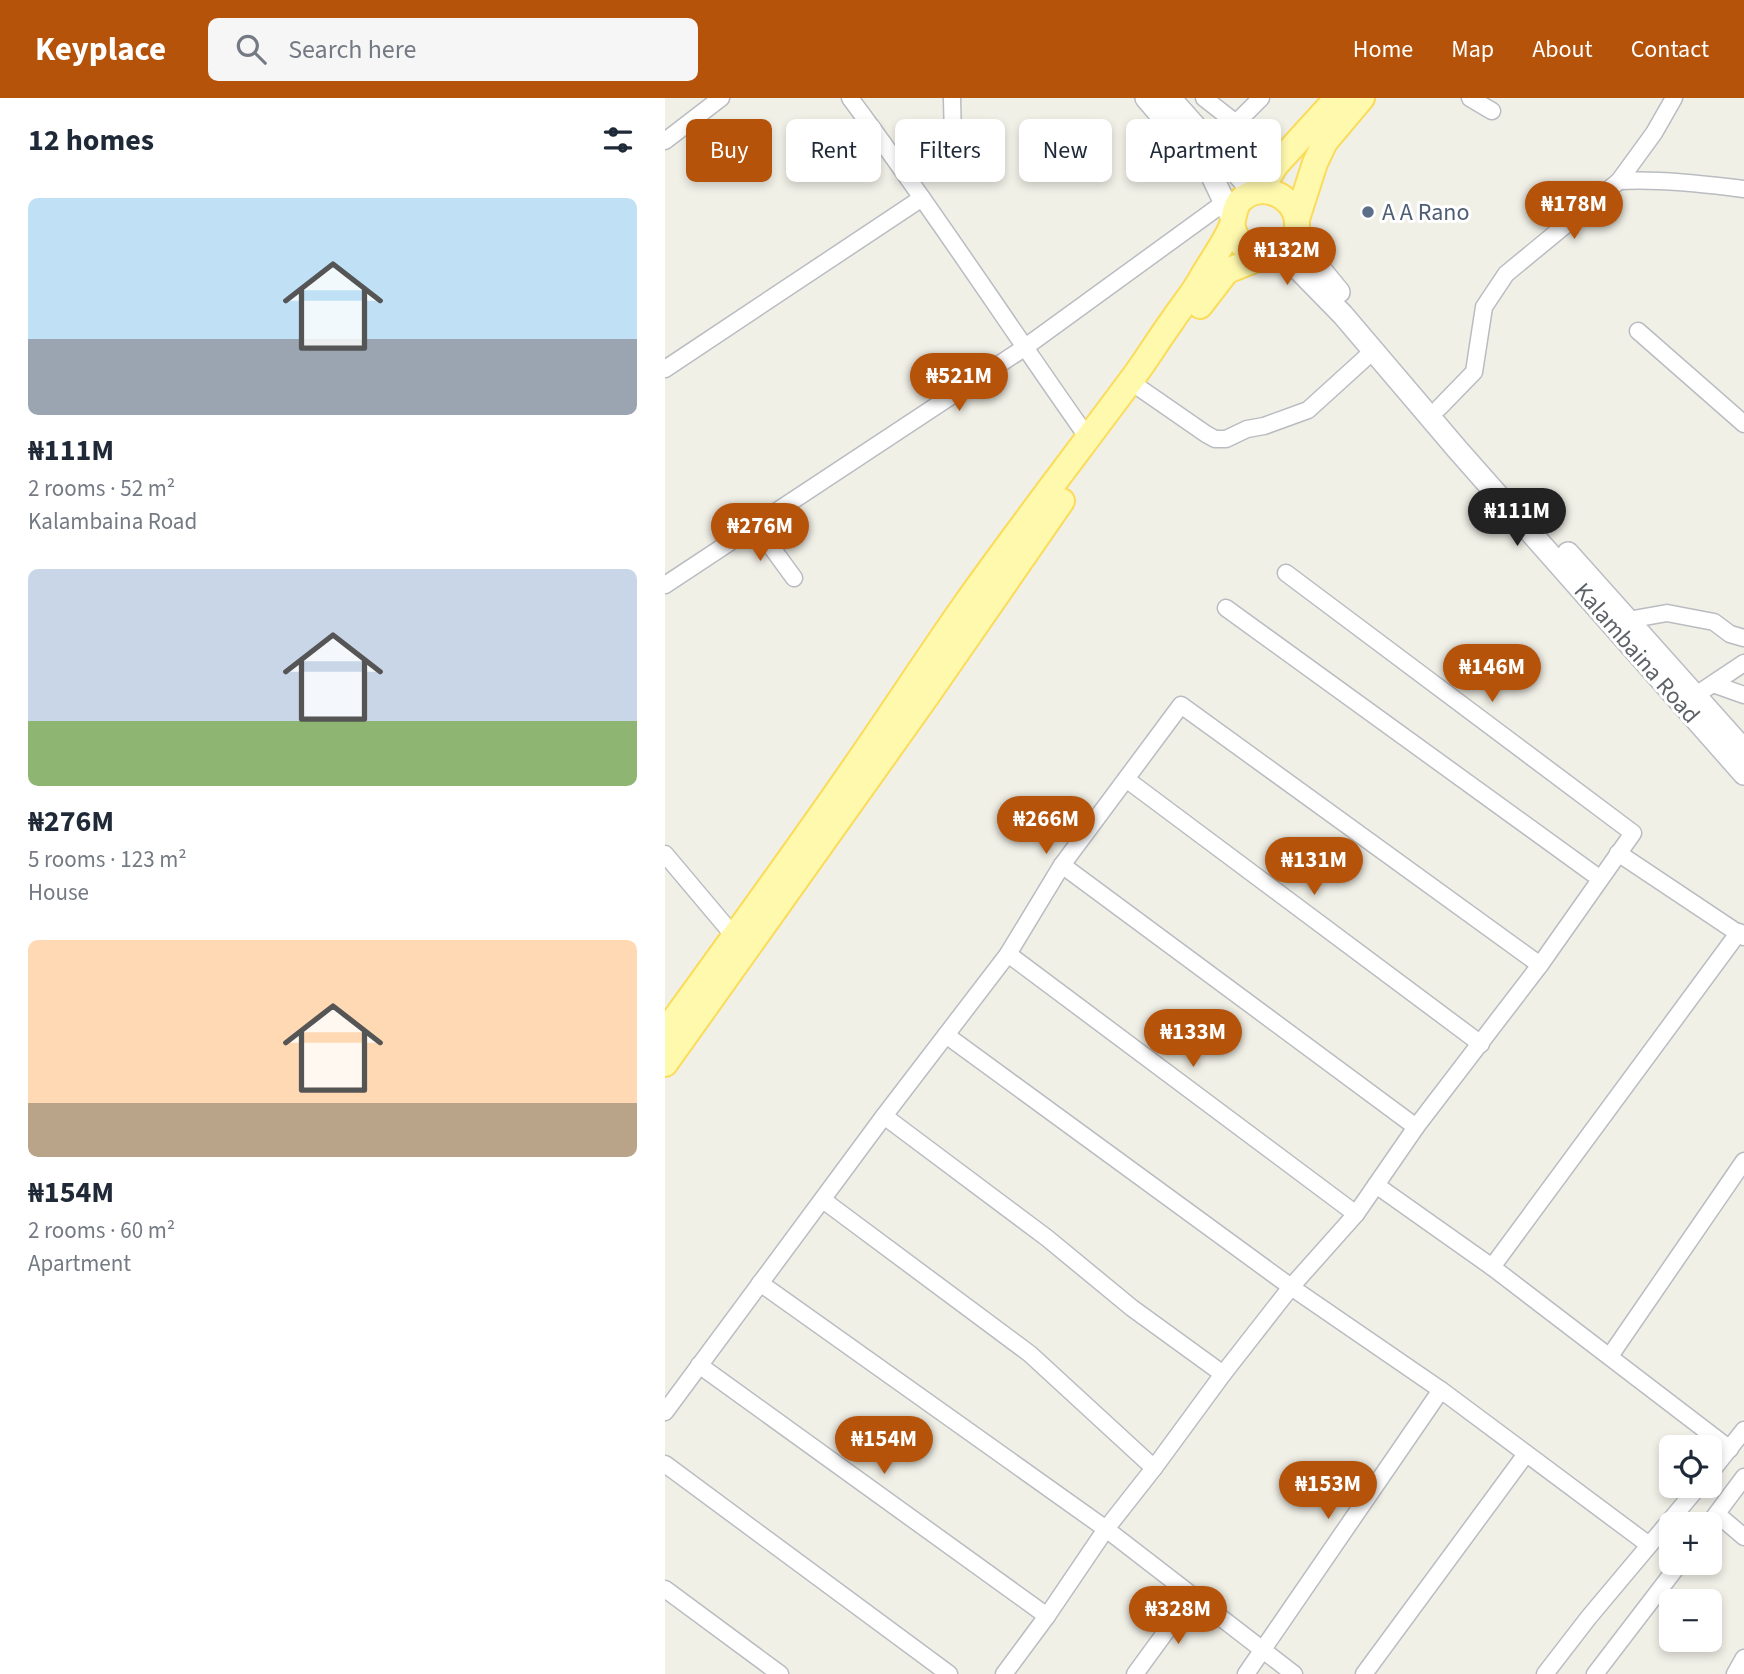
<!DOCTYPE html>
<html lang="en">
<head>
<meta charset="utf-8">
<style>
  body { margin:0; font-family:"Source Sans 3",sans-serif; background:#f6f6f7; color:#1f2937; height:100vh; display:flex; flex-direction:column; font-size:26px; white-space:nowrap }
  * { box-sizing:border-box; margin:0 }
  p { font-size:23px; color:#747a83 }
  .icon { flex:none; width:38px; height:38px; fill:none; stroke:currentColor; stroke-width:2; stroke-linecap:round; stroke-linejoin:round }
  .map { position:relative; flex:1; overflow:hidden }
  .drawer { display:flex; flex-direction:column; background:#fff; width:665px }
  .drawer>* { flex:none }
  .top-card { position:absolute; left:21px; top:21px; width:665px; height:63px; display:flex; gap:14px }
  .fabs { position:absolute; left:994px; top:1337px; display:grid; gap:14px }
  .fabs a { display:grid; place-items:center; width:63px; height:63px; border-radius:10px; background:#fff; box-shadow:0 4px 10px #0003; font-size:35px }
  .price { position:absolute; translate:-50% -60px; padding:0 16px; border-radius:24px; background:#b45309; color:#fff; font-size:23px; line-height:46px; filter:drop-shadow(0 2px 4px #0008) }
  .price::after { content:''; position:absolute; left:50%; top:42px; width:21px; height:16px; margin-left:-10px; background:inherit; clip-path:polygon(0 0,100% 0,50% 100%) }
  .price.current { background:#222; color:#fff }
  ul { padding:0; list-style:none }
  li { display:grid; align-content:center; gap:14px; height:371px; padding:0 28px }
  li span { display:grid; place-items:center; height:217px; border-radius:10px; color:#555 }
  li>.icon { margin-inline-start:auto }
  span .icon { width:126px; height:126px; fill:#fffc; stroke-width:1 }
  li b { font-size:30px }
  h2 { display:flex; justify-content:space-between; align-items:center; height:84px; padding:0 28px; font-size:30px }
  .chip { padding:0 24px; border-radius:10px; background:#fff; box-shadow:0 4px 10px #0003; font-size:24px; line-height:63px }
  .chip.current { background:#b45309; color:#fff }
  header { display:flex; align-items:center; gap:42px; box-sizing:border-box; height:98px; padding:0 35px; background:#b45309; color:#fff }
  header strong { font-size:33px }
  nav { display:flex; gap:38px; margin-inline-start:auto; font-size:24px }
  .search { width:490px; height:63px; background:#f6f6f7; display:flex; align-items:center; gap:18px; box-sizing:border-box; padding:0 24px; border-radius:10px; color:#747a83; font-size:26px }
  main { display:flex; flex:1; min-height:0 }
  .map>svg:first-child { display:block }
</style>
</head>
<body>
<header>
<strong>Keyplace</strong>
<div class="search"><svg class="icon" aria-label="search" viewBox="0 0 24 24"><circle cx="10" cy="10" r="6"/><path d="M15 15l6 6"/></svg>Search here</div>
<nav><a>Home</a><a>Map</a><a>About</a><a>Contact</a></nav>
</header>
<main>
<section class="drawer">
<h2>12 homes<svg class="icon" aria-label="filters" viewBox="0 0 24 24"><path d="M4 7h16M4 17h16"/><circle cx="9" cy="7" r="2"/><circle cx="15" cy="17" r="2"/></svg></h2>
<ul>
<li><span style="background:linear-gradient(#bfe0f5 65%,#9aa5b1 0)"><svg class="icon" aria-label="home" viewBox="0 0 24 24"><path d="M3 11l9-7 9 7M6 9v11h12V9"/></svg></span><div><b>₦111M</b><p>2 rooms · 52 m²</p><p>Kalambaina Road</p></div></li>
<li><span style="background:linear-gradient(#c9d6e8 70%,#8fb573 0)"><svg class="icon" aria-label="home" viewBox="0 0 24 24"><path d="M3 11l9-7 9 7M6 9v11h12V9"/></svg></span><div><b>₦276M</b><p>5 rooms · 123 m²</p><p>House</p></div></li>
<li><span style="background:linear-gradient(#ffd9b3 75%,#b9a48a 0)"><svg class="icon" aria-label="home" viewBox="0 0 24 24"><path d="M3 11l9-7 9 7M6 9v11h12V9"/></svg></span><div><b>₦154M</b><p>2 rooms · 60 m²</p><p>Apartment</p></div></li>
</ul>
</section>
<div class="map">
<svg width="1079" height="1576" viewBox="0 0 1079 1576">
  <rect width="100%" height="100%" fill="#f1f0e7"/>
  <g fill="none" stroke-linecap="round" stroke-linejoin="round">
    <g stroke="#b9bcc1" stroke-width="19">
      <g id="minor">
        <path d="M185,0c83,111 158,227 238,340"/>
        <path d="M539,0l32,25 25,-25"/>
        <path d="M805,0l22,13"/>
        <path d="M0,43l56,-43"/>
        <path d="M240,74l48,-32 -1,-42"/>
        <path d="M954,83c42,-2 84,3 125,8"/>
        <path d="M973,233l106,93"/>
        <path d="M0,271l257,-171"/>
        <path d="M476,291l65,45 9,5h11l21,-10 17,-3 44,-16 65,-59"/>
        <path d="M774,310l35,-36 10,-65 22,-33 113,-93 35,-48 20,-35"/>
        <path d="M91,428l38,52"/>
        <path d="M0,487l359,-237 201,-146"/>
        <path d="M561,510l373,270"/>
        <path d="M963,522l39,-7 47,9 16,12 14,4"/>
        <path d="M1048,586l31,11"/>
        <path d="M1031,597l48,-32"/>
        <path d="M461,681l355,265"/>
        <path d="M953,755l126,84"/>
        <path d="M0,756l69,82"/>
        <path d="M397,767l354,262"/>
        <path d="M343,856l348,260"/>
        <path d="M281,937l345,252 150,103 208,155"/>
        <path d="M219,1018l163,122 85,70 91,66"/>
        <path d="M711,1087l116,82 238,182"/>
        <path d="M158,1102l207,154 124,114"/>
        <path d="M827,1169l247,-335"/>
        <path d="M95,1185l346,246 188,145"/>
        <path d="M945,1258l134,-195"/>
        <path d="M34,1267l348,251"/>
        <path d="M0,1314l219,-296 124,-162 54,-89 119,-160 359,260"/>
        <path d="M0,1366l284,210"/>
        <path d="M1045,1375l34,-43"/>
        <path d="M1052,1416l27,23"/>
        <path d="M1044,1426l35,-47"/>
        <path d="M0,1491l115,85"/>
        <path d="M339,1576l43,-58 59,-87 48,-61 69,-94 68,-87 65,-73 60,-87 124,-162 93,-132 -347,-260"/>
        <path d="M470,1576l57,-78"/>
        <path d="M581,1576l195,-284"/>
        <path d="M699,1576l162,-220"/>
        <path d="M880,1576l44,-57 110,-131"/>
        <path d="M930,1576l85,-111"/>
        <path d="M1070,1576l9,-16"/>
      </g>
    </g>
    <g stroke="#babdc3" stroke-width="24">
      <g id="secondary">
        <path d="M481,0l65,76 21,44"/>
        <path d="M505,0l84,94"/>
        <path d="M632,129l19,37 23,28"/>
        <path d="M609,156l24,15 45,46 114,134 287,325"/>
        <path d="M903,455l176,197"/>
      </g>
    </g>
    <g stroke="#fbdb57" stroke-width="28">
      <g id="primary">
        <path d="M595,93l16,-26 61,-67"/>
        <path d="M632,121l18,-56 10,-21 37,-44"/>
        <path d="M535,208l27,-35 40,-16"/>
        <path d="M0,934c61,-84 122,-168 181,-253 40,-57 78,-116 118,-173 55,-78 114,-154 171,-231 13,-18 24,-36 37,-54 10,-15 22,-29 30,-44 9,-16 24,-36 30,-52 2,-8 2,-16 7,-23 19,-22 56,-8 58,20 2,41 -57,45 -65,2"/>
        <path d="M0,966l262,-368 135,-195"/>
      </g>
    </g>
    <use href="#minor" stroke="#fff" stroke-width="16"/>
    <use href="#secondary" stroke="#fff" stroke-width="21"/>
    <use href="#primary" stroke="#fff9ae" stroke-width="24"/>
  </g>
  <circle fill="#5c6f8a" stroke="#fff" stroke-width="2.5" cx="703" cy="114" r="7"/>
  <g text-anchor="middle" stroke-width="6" stroke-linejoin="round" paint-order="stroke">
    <g font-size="24" fill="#4e5e75" stroke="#fff" text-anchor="start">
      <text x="717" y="122">A A Rano</text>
    </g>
    <g font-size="24" fill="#5e6268" stroke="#fff">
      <text transform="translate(972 555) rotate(49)" y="8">Kalambaina Road</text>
    </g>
  </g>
</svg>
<div class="fabs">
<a><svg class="icon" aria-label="locate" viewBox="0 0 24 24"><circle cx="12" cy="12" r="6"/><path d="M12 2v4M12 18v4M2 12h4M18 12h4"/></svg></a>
<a>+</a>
<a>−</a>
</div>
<b class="price" style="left:909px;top:143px">₦178M</b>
<b class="price" style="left:622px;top:189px">₦132M</b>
<b class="price" style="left:294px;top:315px">₦521M</b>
<b class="price current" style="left:852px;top:450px">₦111M</b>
<b class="price" style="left:95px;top:465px">₦276M</b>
<b class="price" style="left:827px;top:606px">₦146M</b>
<b class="price" style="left:381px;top:758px">₦266M</b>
<b class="price" style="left:649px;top:799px">₦131M</b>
<b class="price" style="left:528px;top:971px">₦133M</b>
<b class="price" style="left:219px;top:1378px">₦154M</b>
<b class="price" style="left:663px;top:1423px">₦153M</b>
<b class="price" style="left:513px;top:1548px">₦328M</b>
<div class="top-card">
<a class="chip current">Buy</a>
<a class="chip">Rent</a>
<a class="chip">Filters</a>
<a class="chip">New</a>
<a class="chip">Apartment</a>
</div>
</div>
</main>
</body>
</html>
